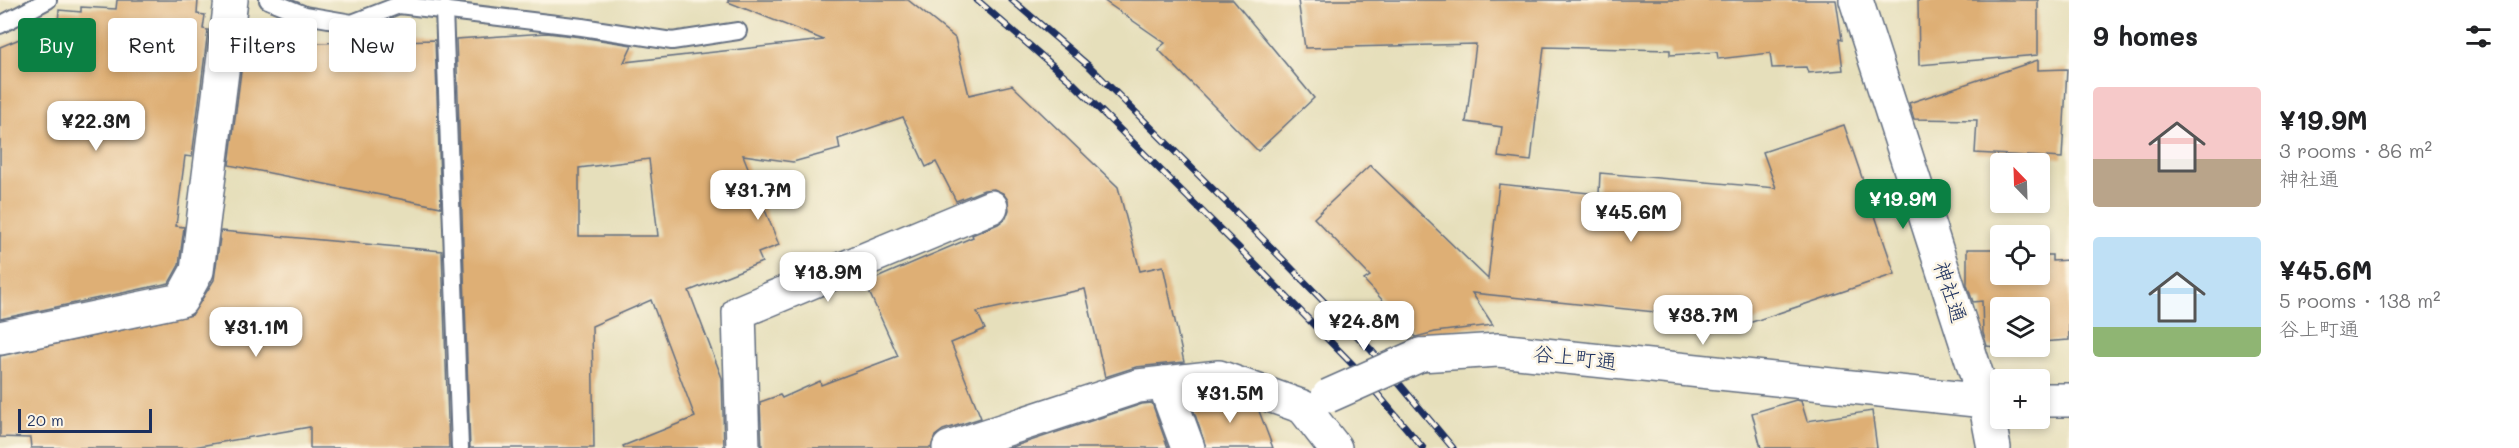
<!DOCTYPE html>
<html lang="en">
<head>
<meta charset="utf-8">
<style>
  body { margin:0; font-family:Mali,"Klee One",sans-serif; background:#f2f2f2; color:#202124; height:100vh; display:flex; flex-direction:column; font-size:22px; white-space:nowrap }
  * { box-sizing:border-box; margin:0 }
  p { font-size:20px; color:#757577 }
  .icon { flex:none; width:33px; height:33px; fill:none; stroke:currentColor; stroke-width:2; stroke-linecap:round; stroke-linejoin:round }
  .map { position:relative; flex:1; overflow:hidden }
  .panel { display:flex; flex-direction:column; background:#fff; width:450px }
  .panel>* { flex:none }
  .guide { position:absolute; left:18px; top:18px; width:570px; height:54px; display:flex; gap:12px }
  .needle { width:39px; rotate:337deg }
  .tools { position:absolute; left:1990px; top:153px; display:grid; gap:12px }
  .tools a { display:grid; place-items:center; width:60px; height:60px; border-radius:6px; background:#fff; box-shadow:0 3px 9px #0003; font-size:30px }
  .scale { position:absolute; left:18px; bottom:15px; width:134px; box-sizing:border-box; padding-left:6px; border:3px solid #1b2f5e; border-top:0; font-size:16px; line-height:21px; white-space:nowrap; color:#1b2f5e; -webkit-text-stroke:4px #fcf5e5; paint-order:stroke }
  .price { position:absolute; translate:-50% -51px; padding:0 14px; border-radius:12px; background:#fff; color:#222; font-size:20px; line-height:39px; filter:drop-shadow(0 2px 3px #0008) }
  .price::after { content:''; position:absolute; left:50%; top:36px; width:18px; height:14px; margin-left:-9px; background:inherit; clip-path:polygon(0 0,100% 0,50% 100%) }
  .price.current { background:#0b8043; color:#fff }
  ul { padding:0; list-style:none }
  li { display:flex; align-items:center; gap:18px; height:150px; padding:0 24px }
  li span { display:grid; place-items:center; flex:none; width:168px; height:120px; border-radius:6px; color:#555 }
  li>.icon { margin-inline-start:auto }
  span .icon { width:72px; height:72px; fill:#fffc; stroke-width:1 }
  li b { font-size:26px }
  h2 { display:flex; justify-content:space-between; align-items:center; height:72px; padding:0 24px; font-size:26px }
  .chip { padding:0 21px; border-radius:6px; background:#fff; box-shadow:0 3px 9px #0003; font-size:21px; line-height:54px }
  .chip.current { background:#0b8043; color:#fff }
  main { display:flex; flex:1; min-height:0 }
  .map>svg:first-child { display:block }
</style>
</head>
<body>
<main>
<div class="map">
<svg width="2069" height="448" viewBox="0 0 2069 448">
  <rect width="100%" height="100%" fill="#fcf5e5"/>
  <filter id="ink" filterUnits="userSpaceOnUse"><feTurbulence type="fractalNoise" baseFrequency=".0167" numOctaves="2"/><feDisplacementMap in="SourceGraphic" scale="12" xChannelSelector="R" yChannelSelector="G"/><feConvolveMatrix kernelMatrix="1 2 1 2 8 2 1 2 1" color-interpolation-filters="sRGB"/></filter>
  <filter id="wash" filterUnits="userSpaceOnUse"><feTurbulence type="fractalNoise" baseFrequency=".008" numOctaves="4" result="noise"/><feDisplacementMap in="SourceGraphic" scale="24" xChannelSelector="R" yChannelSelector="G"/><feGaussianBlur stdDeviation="1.35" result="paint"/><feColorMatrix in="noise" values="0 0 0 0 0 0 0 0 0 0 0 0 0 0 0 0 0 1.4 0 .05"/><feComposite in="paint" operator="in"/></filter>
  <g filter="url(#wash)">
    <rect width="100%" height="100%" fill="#e6dfbb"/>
    <g id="blocks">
      <g fill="#deaf75" fill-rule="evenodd">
        <path d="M117,0h81l-1,14 8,1 -2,14 5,1 -16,127 -7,-1 -9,70 8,1 -5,38 -10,18 -169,36v-272l58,-24 1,-13 22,2v-5l35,2z"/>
        <path d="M728,0h180l47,38 14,57 43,-10 106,102 22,84 23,-5 21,96 -48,5 -31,10 -20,-88 -108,23 8,17 -34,14 30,75 -38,12 -8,6 -4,12h-169l-2,-46 20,-7 2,3 38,-17 1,4 77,-29 -33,-73 108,-46 -1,-2 26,-11 8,-6 3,-8 -1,-10 -5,-7 -9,-4 -10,1 -28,11 -20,-39 -10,5 -23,-50 -65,22 2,10 -47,13 -50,-7 36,90 -21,8 4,9 -73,29 33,87 2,70h-100l-1,-2 72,-29 -44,-117 -59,26 2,122h-124l-14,-409 91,-6 34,4 51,8 -8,17 200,-22 -96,-38zM649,159l9,77h-79v-68z"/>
        <path d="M1103,0h130l81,98 -56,53 -100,-102 7,-6z"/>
        <path d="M1298,0h538l6,40 -3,-1 4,31 -35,3 -2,-6 -34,1 -2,-15 -52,6 -1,-7 -47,3v-5l-126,-3 -13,114 -33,-4 4,-30 -36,-5 10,-78 -171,4z"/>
        <path d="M1918,0h120v55l-119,10z"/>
        <path d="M286,27l30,3 -1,13 120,-3 6,167 -212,-42 17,-132 37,4z"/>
        <path d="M2038,60v10l29,-1 -5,89 -87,-5 2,-33 -63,-1 -5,-16z"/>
        <path d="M1844,125l51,149 -143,48 -280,-29 21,32 -58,7 -19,5 -52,-57 6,-4 -56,-58 56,-53 118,114 11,-95 100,10 1,-21 176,15 -13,-36z"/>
        <path d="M221,231l221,20 7,197h-139v-21l-122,21h-157l-1,-10 -30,-1v-81l192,-41 22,-35z"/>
        <path d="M1967,249h34v25h39v-19h12v6l17,-1v80l-29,2v-34h-39v38h38v6l-52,-6 -4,-13 -1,-32 -9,1 -6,-17z"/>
        <path d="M1217,396l42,15 14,37h-67l-16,-49z"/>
        <path d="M1796,400l5,1 6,20 65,-10 5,37h-116l-9,-35z"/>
        <path d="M1152,403l16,45h-159l133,-44z"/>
      </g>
    </g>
  </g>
  <g filter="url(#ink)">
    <use href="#blocks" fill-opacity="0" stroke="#626d7f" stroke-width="1.5"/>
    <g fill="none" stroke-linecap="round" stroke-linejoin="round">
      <g stroke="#626d7f" stroke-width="20">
        <g id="service">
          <path d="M268,0l37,15 47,8 47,-18 183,22 90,14 66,-10"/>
          <path d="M444,9l16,439"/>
          <path d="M0,25l48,-25"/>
        </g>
      </g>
      <g stroke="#626d7f" stroke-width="36">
        <g id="minor">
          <path d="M1856,0l129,401 9,47"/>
          <path d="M0,338l181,-38 16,-29 34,-271"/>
          <path d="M1420,355l78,-5 487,51h16"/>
          <path d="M1164,383l24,65"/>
          <path d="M2040,400h29"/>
          <path d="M743,448l-4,-136 252,-105"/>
          <path d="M949,448l189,-62 81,-9 84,30 32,41"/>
        </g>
      </g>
      <use href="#service" stroke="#fff" stroke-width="16"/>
      <use href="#minor" stroke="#fff" stroke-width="33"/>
      <g stroke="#1b2f5e" stroke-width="7">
        <g id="rail">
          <path d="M977,0l97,84 164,163 115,118 70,83"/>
          <path d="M1012,0l78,67 165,164 116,119 82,98"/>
        </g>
      </g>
      <use href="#rail" stroke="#fcf5e5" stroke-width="4.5" stroke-dasharray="14" stroke-linecap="butt"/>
      <g stroke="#626d7f" stroke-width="36" stroke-linecap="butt">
        <path id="minor-bridge" d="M1328,396l92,-41"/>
      </g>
      <use href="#minor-bridge" stroke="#fff" stroke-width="33"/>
    </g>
  </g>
  <g text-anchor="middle" stroke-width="5" stroke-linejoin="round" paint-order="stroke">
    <g font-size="21" fill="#1b2f5e" stroke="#fcf5e5">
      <text transform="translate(1950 292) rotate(72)" y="7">神社通</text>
      <text transform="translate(1575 358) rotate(6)" y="7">谷上町通</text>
    </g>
  </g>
</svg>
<div class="tools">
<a><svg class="needle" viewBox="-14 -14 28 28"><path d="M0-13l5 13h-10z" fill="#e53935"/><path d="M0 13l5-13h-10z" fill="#757577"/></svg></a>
<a><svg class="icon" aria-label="locate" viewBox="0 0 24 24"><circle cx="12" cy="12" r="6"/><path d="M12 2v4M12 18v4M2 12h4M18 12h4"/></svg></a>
<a><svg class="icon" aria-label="layers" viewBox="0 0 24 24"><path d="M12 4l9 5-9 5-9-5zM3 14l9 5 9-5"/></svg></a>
<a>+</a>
</div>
<div class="scale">20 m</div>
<b class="price" style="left:96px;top:152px">¥22.3M</b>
<b class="price" style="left:758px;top:221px">¥31.7M</b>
<b class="price current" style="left:1903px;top:230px">¥19.9M</b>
<b class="price" style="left:1631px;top:243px">¥45.6M</b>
<b class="price" style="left:828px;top:303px">¥18.9M</b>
<b class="price" style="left:1703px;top:346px">¥38.7M</b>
<b class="price" style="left:1364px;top:352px">¥24.8M</b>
<b class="price" style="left:256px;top:358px">¥31.1M</b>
<b class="price" style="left:1230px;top:424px">¥31.5M</b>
<div class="guide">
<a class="chip current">Buy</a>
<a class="chip">Rent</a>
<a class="chip">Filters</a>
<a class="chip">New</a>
</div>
</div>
<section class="panel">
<h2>9 homes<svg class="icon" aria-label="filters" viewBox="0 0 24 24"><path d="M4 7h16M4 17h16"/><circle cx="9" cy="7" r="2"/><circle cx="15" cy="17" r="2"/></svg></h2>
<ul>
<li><span style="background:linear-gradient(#f6c9c9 60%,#b9a48a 0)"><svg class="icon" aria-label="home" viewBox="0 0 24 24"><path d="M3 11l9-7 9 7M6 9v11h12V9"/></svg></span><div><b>¥19.9M</b><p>3 rooms · 86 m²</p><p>神社通</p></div></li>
<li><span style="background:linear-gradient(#bfe0f5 75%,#8fb573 0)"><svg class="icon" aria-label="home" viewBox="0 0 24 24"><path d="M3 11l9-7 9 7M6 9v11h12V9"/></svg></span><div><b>¥45.6M</b><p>5 rooms · 138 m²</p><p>谷上町通</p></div></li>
</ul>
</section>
</main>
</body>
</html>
